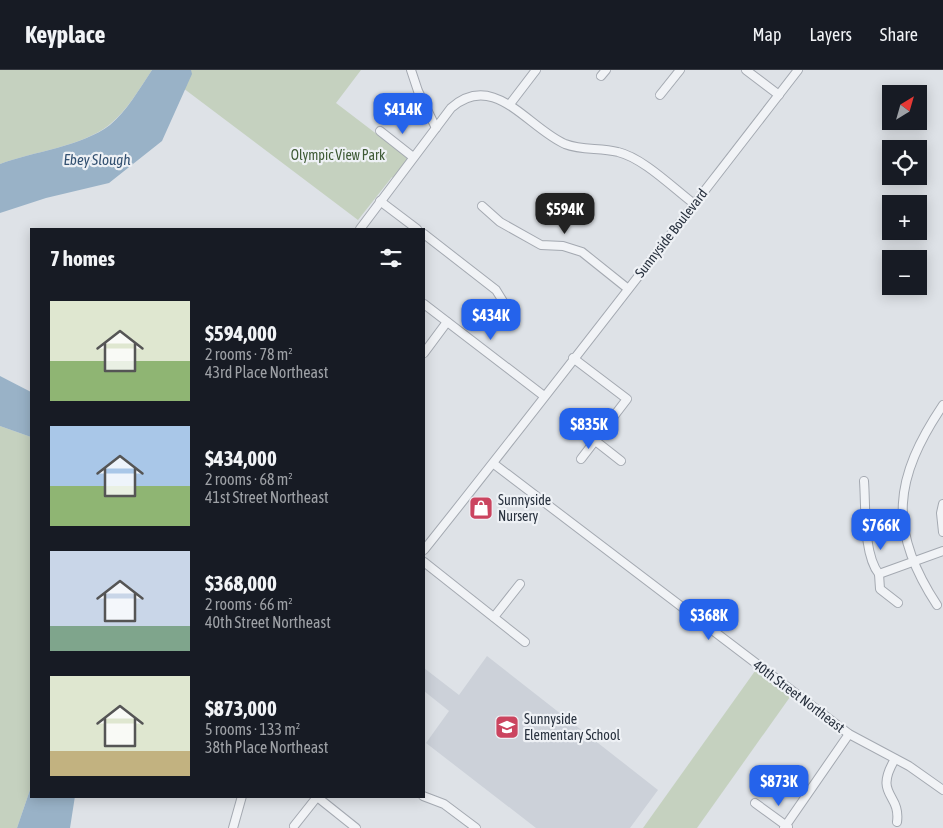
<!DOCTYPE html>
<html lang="en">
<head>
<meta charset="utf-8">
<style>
  body { margin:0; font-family:"Asap Condensed",sans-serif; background:#242831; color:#f1f3f6; height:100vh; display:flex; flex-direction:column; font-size:19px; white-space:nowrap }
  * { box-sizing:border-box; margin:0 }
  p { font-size:16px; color:#9ea1a6 }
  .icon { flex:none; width:28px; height:28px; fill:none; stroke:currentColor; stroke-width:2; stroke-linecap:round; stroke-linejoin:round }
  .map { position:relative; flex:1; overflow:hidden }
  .sheet { position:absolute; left:30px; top:158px; width:395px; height:570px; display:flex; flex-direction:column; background:#171b24; border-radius:0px; box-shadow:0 2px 12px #0003 }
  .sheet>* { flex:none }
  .needle { width:32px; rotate:37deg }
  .controls { position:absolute; left:882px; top:15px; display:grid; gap:10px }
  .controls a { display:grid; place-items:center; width:45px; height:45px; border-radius:0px; background:#171b24; box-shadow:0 2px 12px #0003; font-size:25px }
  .price { position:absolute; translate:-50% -42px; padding:0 11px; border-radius:10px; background:#2563eb; color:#fff; font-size:16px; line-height:32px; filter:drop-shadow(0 1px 2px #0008) }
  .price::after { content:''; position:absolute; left:50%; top:30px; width:15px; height:11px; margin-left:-8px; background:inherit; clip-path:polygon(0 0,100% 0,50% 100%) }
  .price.selected { background:#222; color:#fff }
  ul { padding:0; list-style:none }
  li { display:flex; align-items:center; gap:15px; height:125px; padding:0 20px }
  li span { display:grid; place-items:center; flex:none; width:140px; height:100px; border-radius:0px; color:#555 }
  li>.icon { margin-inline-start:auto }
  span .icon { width:60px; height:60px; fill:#fffc; stroke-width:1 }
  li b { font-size:21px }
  h2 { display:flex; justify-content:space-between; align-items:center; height:60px; padding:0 20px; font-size:21px }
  header { display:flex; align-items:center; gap:30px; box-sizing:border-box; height:70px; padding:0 25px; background:#171b24; border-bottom:1px solid #363941 }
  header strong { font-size:24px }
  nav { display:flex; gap:28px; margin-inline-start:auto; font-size:18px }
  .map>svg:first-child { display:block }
</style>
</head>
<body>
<header>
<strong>Keyplace</strong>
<nav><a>Map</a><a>Layers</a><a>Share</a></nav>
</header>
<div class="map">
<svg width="943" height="758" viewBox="0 0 943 758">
  <rect width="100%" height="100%" fill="#dee2e7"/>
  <path fill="#ccd1d9" d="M487,586l171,134 -28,38h-94l-110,-85 23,-32 -25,-20v-23l35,27z"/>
  <g fill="#c5d1bf">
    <path d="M0,0h152c-12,18 -25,41 -43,55 -26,21 -77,27 -109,39z"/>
    <path d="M186,0h175l-25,33 76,58 -15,20 -5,-4 -34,43 -175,-132z"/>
    <path d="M0,356l31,11v350l-14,41h-17z"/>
    <path d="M755,601l35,26 -93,131h-54z"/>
  </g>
  <g fill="#99b2c7">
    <path d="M152,0h39l1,4 -30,67 -53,42 -63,15 -46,15v-49c32,-12 83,-18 110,-39 17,-14 30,-37 42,-55z"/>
    <path d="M0,306l31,16v45l-31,-11z"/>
    <path d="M31,717v9h44l-5,32h-53z"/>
  </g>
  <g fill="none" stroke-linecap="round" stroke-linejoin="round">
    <g stroke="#a4a9b1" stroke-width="10">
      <g id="minor">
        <path d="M411,0l7,21 18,37"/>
        <path d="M746,0l33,25"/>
        <path d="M601,6l5,-6"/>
        <path d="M660,25l20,-25"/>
        <path d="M510,34l26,-34"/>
        <path d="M380,61l33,26"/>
        <path d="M380,131l37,28"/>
        <path d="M482,136l18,16 41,23 22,1 19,6 45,36"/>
        <path d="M360,159l91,-121c43,-38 77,20 114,36 18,7 35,3 53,8 25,6 54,35 75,51"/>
        <path d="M424,164l72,56 8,13"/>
        <path d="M424,234l120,92"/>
        <path d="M424,283l23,-31"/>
        <path d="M573,288l54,41 -46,60"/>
        <path d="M570,351l51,40"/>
        <path d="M494,394l355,270 60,32 34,24"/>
        <path d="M864,411c2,26 -1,73 15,93l64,-23"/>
        <path d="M943,434l-2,9 2,19"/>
        <path d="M424,480c126,-158 250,-320 374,-480"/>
        <path d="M424,492l101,80"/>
        <path d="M879,504l1,15 18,14"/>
        <path d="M937,535c-50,-76 -43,-127 6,-200"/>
        <path d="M494,547l26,-33"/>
        <path d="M895,689c-22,37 6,34 2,63"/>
        <path d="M316,726l40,32"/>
        <path d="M423,726l21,8 32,24"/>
        <path d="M755,733l33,24"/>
        <path d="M294,756l23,-29"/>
        <path d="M233,758l9,-32"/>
        <path d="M784,758l65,-94"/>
      </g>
    </g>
    <use href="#minor" stroke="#f1f3f6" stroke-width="8"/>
  </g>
  <defs>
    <g id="shop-square" transform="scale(1.25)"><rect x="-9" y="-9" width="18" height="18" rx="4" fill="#cb445f" stroke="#eef1f5"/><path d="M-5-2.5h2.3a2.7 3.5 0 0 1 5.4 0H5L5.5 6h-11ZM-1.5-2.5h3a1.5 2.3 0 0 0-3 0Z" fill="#fff"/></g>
    <g id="school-square" transform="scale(1.25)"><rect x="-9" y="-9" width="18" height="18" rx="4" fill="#cb445f" stroke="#eef1f5"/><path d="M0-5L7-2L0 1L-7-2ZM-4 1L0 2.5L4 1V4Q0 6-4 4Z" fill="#fff"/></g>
  </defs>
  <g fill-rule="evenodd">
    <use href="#shop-square" x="481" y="438"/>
    <use href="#school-square" x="507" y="657"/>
  </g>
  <g text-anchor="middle" stroke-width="4.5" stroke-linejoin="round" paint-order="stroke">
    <g font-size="14" fill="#3e5a35" stroke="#eef1f5">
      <text x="338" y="90">Olympic View Park</text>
    </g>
    <g font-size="14" fill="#28313e" stroke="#eef1f5">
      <text transform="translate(671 163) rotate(-52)" y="5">Sunnyside Boulevard</text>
      <text transform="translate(799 626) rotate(37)" y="5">40th Street Northeast</text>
    </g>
    <g font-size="14" fill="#28313e" stroke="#eef1f5" text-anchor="start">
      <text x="498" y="435">Sunnyside<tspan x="498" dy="16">Nursery</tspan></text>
      <text x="524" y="654">Sunnyside<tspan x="524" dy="16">Elementary School</tspan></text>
    </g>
    <g font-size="15" font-style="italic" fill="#335171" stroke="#eef1f5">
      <text x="97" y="95">Ebey Slough</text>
    </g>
  </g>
</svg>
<div class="controls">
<a><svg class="needle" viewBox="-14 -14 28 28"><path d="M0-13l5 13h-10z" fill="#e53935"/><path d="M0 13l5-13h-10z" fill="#9ea1a6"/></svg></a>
<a><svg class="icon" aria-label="locate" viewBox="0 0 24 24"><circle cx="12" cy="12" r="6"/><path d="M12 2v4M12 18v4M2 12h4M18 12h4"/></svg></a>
<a>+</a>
<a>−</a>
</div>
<b class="price" style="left:403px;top:65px">$414K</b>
<b class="price selected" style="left:565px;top:165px">$594K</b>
<b class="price" style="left:491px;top:271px">$434K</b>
<b class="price" style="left:589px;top:380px">$835K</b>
<b class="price" style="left:881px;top:481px">$766K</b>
<b class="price" style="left:709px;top:571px">$368K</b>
<b class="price" style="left:779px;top:737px">$873K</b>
<section class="sheet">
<h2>7 homes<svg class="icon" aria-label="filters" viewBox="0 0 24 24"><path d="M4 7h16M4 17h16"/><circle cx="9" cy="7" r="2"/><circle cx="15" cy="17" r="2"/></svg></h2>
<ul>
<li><span style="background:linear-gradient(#dfe7d0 60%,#8fb573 0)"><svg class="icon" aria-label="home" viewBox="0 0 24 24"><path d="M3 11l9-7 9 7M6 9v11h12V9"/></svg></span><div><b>$594,000</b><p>2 rooms · 78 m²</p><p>43rd Place Northeast</p></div></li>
<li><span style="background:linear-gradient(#a9c7e8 60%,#8fb573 0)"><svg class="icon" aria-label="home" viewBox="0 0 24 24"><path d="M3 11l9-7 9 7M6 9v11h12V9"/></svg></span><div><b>$434,000</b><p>2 rooms · 68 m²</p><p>41st Street Northeast</p></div></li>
<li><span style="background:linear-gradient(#c9d6e8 75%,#7fa58c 0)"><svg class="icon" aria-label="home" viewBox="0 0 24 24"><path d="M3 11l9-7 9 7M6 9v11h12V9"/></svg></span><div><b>$368,000</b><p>2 rooms · 66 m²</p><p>40th Street Northeast</p></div></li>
<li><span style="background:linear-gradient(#dfe7d0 75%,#c2b280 0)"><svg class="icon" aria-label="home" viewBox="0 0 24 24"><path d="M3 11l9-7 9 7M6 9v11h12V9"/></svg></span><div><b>$873,000</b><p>5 rooms · 133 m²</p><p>38th Place Northeast</p></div></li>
</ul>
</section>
</div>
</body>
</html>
